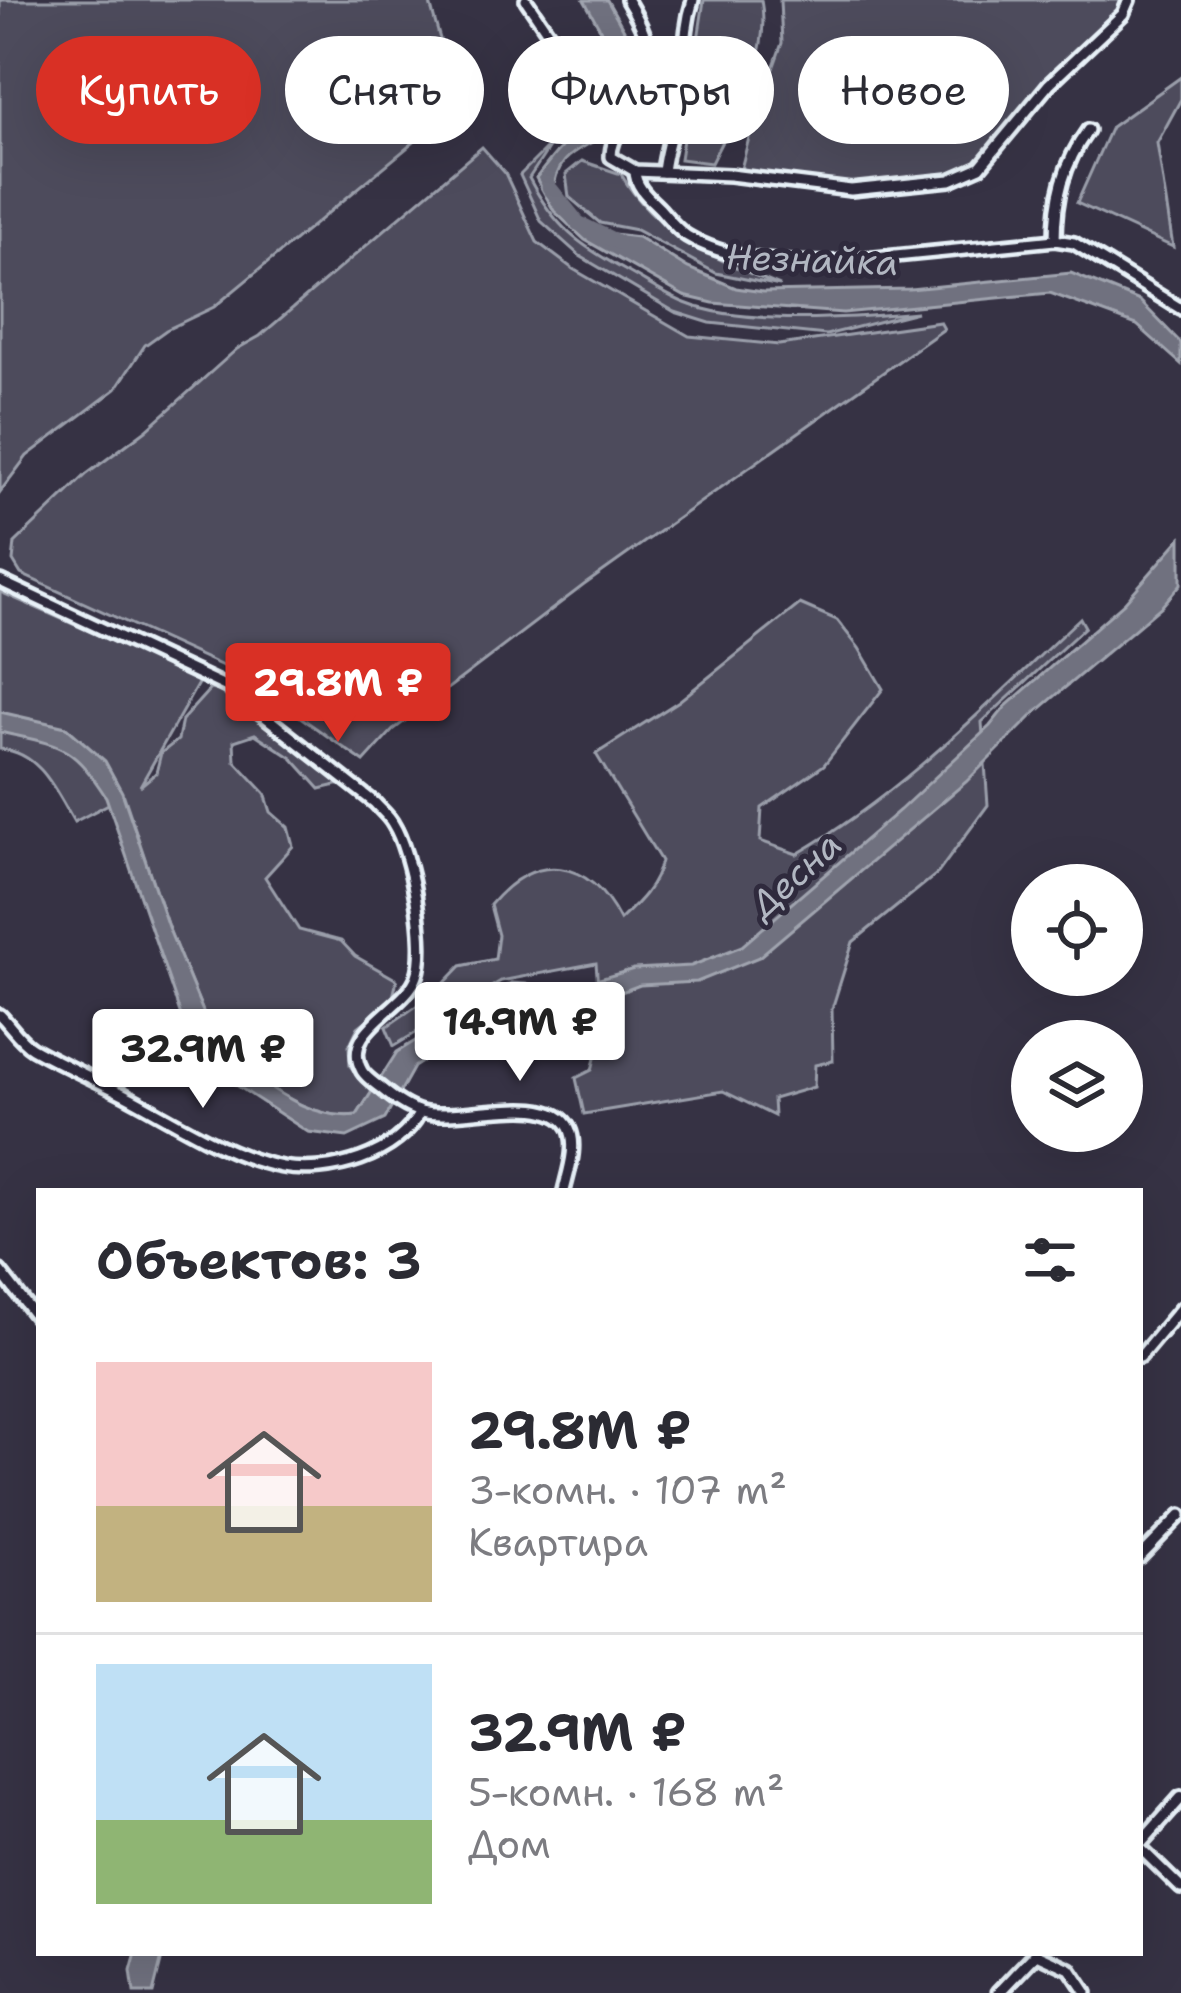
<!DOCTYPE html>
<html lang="ru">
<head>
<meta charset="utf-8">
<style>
  body { margin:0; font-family:"Shantell Sans",sans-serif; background:#f2f2f3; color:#2b2b33; height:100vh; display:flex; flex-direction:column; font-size:45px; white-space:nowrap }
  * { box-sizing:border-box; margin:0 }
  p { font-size:39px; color:#7c7c81 }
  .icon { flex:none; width:66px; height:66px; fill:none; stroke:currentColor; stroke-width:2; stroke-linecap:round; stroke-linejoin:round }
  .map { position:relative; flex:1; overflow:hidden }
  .drawer { position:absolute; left:36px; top:1188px; width:1107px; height:768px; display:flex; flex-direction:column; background:#fff; border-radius:0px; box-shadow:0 12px 48px #0002 }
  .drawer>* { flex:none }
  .banner { position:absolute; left:36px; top:36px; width:1110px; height:108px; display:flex; gap:24px }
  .tools { position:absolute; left:1011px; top:864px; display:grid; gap:24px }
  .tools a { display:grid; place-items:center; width:132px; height:132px; border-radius:50%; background:#fff; box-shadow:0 12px 48px #0002; font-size:60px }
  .price { position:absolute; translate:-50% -102px; padding:0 27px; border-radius:12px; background:#fff; color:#222; font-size:39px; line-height:78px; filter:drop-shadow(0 3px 6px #0008) }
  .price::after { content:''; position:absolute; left:50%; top:72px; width:36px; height:27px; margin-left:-18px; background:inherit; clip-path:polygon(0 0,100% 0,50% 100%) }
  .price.active { background:#d93025; color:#fff }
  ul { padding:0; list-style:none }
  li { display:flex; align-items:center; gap:36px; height:300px; padding:0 60px }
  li+li { border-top:3px solid #e1e1e2 }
  li span { display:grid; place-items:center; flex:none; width:336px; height:240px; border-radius:0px; color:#555 }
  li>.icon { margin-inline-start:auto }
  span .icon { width:144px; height:144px; fill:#fffc; stroke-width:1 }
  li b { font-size:51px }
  h2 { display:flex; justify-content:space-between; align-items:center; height:144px; padding:0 60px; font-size:51px }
  .chip { padding:0 42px; border-radius:54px; background:#fff; box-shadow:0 12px 48px #0002; font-size:42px; line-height:108px }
  .chip.active { background:#d93025; color:#fff }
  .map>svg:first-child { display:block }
</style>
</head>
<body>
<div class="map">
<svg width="1181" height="1993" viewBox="0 0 1181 1993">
  <rect width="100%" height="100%" fill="#363244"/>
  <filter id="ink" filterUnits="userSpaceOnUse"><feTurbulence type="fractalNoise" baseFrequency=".00833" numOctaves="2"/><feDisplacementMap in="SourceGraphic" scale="24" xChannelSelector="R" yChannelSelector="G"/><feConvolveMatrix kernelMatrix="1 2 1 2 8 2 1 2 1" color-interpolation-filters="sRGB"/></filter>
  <g filter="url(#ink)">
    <g fill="#4d4b5c" stroke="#9a9eaa" stroke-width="3">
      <path d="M0,0h429l27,96 -26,33 -216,178 -48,23 -21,15 -29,44 -89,67 -27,36z"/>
      <path d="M704,0h57c11,56 -26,114 -50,163l-31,-4z"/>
      <path d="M780,0h348l-4,10 -105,104 -48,56 -85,20 -146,-17 10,-39 32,-91z"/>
      <path d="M1181,77v22l-24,44 16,104 -96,-44 34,-76z"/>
      <path d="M552,143l-23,35c26,50 50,67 99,94 18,10 37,23 57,31 57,23 171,15 232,9l-91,23 -116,-12 -35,-11 -95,-56 -39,-35 -21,-46z"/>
      <path d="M482,147l23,26 32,69 36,27 116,67 90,9 161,-23 4,7 -360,256 -191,145 -29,32 -126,-89 -217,-99 -8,-13 2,-18 72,-69 59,-44 91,-81 23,-13z"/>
      <path d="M582,161l39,13c34,60 99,87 159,112l-64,-13 -80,-43 -36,-7 -31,-26 -3,-23z"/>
      <path d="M0,592l200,88 -60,106 16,-13 5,-20 17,-13 4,-20 28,-31 9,2 122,93 -21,5 -28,-31 -37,-24 -21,7 1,20 30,32 6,19 17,15 5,19 -28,31 34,53 42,11 14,15 42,24 -5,21 -34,26 -9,19 1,20 22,26 -15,23c-49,6 -89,-31 -129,-55l-10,-12 -50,-121 -44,-131 -50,26c-18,-31 -34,-70 -74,-73z"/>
      <path d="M800,604l37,16 22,28 24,41 -59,76 -62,43 -2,33 37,13c106,-61 193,-152 283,-236l5,9 -103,95 6,83 -50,68 -85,69 -21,67 1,52 -18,4 -1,22 -41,12 1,17 -51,-25 -139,23 -8,-36 16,-8 10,-38 -6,-69 -95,18 -107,65 -8,-19 49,-34 26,-27 34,-7 3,-24 -8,-30c46,-55 98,-47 130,15 19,-18 35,-33 41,-59l-65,-107 83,-53z"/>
    </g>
    <g fill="#70717f" stroke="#a0a4af" stroke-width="3">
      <path d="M584,0h23l39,69c-5,18 -11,38 -25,52 -29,31 -65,23 -68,74l22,27 22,10 41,5 50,31 48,20 27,4 147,-3 161,-16 69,28 41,42v21l-44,-39 -87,-32 -207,20 -130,-10 -29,-7 -99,-56 -31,-29 -18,-33c10,-12 20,-29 34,-37 35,-22 49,-14 59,-60z"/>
      <path d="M1181,538v46l-19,22 -126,106 -70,70 -207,175 -62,25 -57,3 -51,19 -74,-1 -101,64 -29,52 -38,18 -39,-5 -95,-62 -24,-31 -83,-242c-35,-54 -45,-51 -106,-65v-20l66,15 39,34 17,31 46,135 50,121 10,12c40,24 80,61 129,55l40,-63 114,-69 61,4 62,-18 57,-3 51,-20 158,-136 90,-84 16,-20 118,-103z"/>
      <path d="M136,1953h27l-10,40h-19l-3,-22z"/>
    </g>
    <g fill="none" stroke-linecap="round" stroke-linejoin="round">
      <path stroke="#70717f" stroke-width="15" d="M549,187l29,36 39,19"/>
      <g stroke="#e8f1f8" stroke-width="18">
        <g id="minor">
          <path d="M526,0l91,134"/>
          <path d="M627,0c31,51 29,73 -2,122 -8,13 -14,20 -14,35l24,14 95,4 121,15 99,-10 30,-13 69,-83 74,-70 6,-14"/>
          <path d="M635,171c0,16 14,27 25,38 8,9 17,21 27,27 40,24 93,27 138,27l230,-23 19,3 107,66"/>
          <path d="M663,172c3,-30 15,-55 20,-85 4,-32 -1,-52 10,-87"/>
          <path d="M1055,240c0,-41 8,-76 33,-110"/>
          <path d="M0,581l229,107 146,115c6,7 14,13 18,21 18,28 35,121 24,152 -11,33 -78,54 -55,95 4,7 14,13 20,18 12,10 24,19 39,23 40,10 129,-22 148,16 9,18 -1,45 -5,63"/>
          <path d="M0,1015c10,10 20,26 32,33 32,18 67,33 99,50 47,25 98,59 151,69 48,8 115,-11 138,-55"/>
          <path d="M0,1271l39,50"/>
          <path d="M1140,1357l41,-49"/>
          <path d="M1140,1557l41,-42"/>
          <path d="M1140,1848l41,40"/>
          <path d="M1035,1953l35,16 16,24"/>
        </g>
      </g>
      <g stroke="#e8f1f8" stroke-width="20">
        <g id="tertiary">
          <path d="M1140,1844l41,-46"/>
          <path d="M999,1993l38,-40"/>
        </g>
      </g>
      <use href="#minor" stroke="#2f2a3d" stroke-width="9"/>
      <use href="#tertiary" stroke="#2f2a3d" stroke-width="10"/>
    </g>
  </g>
  <g text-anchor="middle" stroke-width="10" stroke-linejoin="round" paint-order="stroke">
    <g font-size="36" font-style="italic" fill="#b2b7c2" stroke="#2f2a3d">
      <text transform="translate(812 259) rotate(2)" y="13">Незнайка</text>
      <text transform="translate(795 874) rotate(-42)" y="13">Десна</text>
    </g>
  </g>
</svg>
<div class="tools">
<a><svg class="icon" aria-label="locate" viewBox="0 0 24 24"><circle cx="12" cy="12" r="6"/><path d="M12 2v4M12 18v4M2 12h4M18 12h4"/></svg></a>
<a><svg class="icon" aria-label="layers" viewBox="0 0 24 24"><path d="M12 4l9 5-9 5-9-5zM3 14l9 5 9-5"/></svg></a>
</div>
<b class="price active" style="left:338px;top:745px">29.8M ₽</b>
<b class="price" style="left:520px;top:1084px">14.9M ₽</b>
<b class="price" style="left:203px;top:1111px">32.9M ₽</b>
<div class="banner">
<a class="chip active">Купить</a>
<a class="chip">Снять</a>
<a class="chip">Фильтры</a>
<a class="chip">Новое</a>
</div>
<section class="drawer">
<h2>Объектов: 3<svg class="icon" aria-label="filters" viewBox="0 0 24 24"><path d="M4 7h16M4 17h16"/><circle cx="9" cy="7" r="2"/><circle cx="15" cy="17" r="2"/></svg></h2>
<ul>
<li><span style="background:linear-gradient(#f6c9c9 60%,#c2b280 0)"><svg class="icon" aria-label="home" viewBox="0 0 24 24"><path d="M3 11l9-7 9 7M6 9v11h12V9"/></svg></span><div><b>29.8M ₽</b><p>3-комн. · 107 m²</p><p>Квартира</p></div></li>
<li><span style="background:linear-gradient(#bfe0f5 65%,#8fb573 0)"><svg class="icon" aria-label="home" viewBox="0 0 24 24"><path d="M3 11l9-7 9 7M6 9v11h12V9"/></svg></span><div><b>32.9M ₽</b><p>5-комн. · 168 m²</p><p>Дом</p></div></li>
</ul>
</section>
</div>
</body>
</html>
